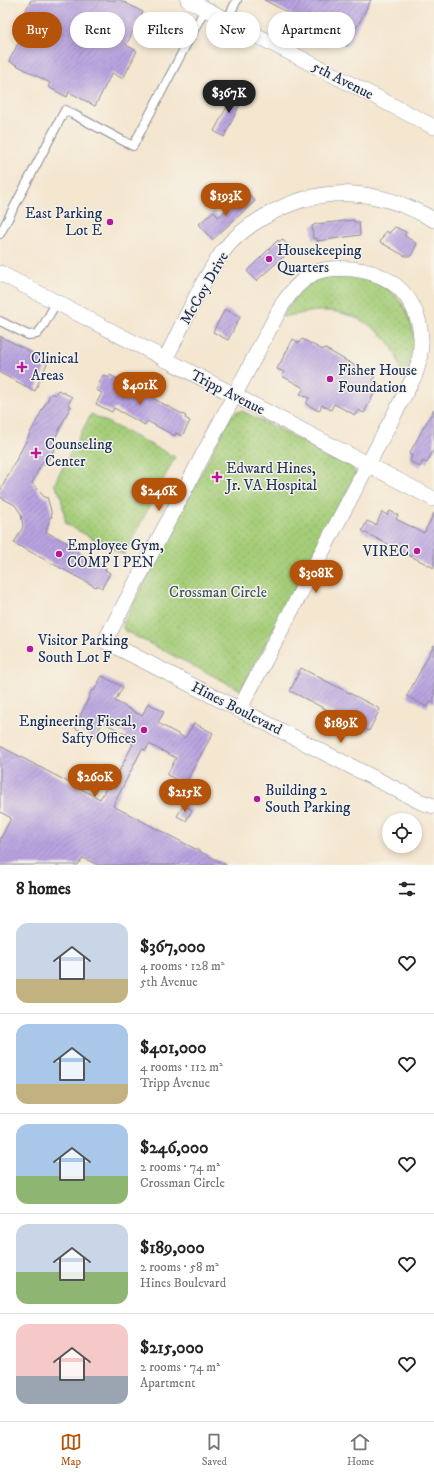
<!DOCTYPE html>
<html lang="en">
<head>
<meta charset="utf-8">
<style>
  body { margin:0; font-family:"IM FELL DW Pica",serif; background:#f6f6f6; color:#222; height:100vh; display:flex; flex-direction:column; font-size:15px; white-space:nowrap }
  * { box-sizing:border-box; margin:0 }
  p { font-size:13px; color:#767676 }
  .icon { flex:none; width:22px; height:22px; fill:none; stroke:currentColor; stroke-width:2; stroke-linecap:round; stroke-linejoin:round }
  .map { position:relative; height:865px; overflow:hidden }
  .details { display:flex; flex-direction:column; background:#fff; flex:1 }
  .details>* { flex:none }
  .guide { position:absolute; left:12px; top:12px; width:410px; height:36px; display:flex; gap:8px }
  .buttons { position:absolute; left:382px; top:813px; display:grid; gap:8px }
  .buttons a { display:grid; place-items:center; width:40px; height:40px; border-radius:50%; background:#fff; box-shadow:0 2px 6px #0003; font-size:20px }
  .price { position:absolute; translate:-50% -34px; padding:0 9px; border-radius:14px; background:#b45309; color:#fff; font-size:13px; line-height:26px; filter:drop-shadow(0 1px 2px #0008) }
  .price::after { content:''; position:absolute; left:50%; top:24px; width:12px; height:9px; margin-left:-6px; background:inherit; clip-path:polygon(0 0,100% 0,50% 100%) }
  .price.active { background:#222; color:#fff }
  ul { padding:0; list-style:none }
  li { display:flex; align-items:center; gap:12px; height:100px; padding:0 16px }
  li+li { border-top:1px solid #e0e0e0 }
  li span { display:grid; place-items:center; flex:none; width:112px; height:80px; border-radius:12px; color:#555 }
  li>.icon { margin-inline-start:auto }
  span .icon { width:48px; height:48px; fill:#fffc; stroke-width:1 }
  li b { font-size:17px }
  h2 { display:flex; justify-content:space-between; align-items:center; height:48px; padding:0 16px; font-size:17px }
  .pill { padding:0 14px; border-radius:18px; background:#fff; box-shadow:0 2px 6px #0003; font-size:14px; line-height:36px }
  .pill.active { background:#b45309; color:#fff }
  .dock { display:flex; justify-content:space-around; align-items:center; height:56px; border-top:1px solid #e0e0e0; background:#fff; font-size:11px; color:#767676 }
  .dock a { display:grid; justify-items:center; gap:2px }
  .dock .active { color:#b45309 }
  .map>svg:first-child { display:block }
</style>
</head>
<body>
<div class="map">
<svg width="434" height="865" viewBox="0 0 434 865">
  <defs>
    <pattern id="park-dots" width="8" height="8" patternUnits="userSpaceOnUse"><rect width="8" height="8" fill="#a5cd78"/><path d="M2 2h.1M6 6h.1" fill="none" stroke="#8db06a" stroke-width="1.8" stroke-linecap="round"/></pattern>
    <pattern id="building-hatch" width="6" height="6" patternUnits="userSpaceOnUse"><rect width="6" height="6" fill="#b9a3e0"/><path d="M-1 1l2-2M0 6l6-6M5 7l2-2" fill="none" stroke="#9685b9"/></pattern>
  </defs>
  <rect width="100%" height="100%" fill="#f7f3e8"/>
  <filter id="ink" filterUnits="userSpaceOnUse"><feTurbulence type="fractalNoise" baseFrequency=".025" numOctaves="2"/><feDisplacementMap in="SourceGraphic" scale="8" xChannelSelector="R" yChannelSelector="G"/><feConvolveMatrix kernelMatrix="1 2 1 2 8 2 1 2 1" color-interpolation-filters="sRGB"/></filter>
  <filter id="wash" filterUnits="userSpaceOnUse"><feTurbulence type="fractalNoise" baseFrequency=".012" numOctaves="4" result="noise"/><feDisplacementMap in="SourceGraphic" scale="16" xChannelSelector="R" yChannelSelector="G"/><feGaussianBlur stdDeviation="0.9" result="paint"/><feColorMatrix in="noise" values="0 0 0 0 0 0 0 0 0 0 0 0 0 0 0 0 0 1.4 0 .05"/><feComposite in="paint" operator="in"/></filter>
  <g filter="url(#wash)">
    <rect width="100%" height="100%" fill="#f4e6cf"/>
    <g fill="url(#park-dots)" stroke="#607e6b">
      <path d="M336,273c7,1 15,0 22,1 37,6 60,44 56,80 -1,8 -6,18 -9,26l-2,-1c-3,-7 -3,-14 -6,-21 -10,-27 -42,-46 -70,-47 -15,-1 -30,4 -45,6 18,-28 21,-33 54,-44z"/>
      <path d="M242,411l109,55 5,8 -115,216 -116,-59 -2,-4 1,-5 107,-206 5,-4z"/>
      <path d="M91,414l84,43 -51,98 -58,-31 -5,-28 -7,-12z"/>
    </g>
    <g id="blocks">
      <g fill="url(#building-hatch)">
        <path d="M31,0h89l23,12 -17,33 11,6 -14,28 -11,-6 -17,33 -26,-14 -2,5 -19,-10 2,-4 -41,-22 16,-31 -7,-4z"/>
        <path d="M264,0h107l-24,46 -9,-4 1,-3z"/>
        <path d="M236,90l9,4 -21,43 -10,-6z"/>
        <path d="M247,192l8,9 -43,39 -13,-16 15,-13 4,6z"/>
        <path d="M354,220v2h5l1,13 -43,6v-3l-4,1 -1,-13 4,-2z"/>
        <path d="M395,227l11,5 -2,3 13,9 -6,12h-6l-25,-14 6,-11 3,2z"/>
        <path d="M282,239l9,10 -2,3 -33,29 -9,-10 31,-31 1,2z"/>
        <path d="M225,309l15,8 -12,23 -15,-8z"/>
        <path d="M0,336l48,25 -13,30 -35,-18z"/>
        <path d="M293,339l6,4 3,-4 21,11 1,-2 51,29 -2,4 6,3 -15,29 -6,-3 -3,5 -21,-11 -3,6 -9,-5 -3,6 -13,-7 3,-6 -9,-4 4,-6 -22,-12 2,-4 -7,-3z"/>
        <path d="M103,375l6,3 1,-3 76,41 -1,2 5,3 -8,15 -6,-3 -1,3 -28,-15 -2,4 -31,-17 -2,4 -16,-8 6,-11 -6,-3z"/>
        <path d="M58,390l14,7 -4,8 3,1 -19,38 4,2 -9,16 -4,-1 -11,22 13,15 2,-1 3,10 2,10h-2l-4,15 33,17 -2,3 29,15 -1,3 5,3 -8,15 -5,-3 -1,2 -82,-44 9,-16 -2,-13 -6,-9 -15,-8v-6l51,-98 4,2z"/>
        <path d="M434,409v40l-7,14 -4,-2 -3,6 -10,-6 2,-5 -3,-2z"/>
        <path d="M390,511l8,4 -2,4 28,14 10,-20v55l-72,-37 5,-10 9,4 6,-13 5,3z"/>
        <path d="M434,645v58l-4,-2 -3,6 -20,-11z"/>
        <path d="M301,668l79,41 -11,22 -79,-40z"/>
        <path d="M102,676l21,11 -8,14 27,15 6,-13 16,9 -6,11 27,15 9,-15 19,10 -28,51 -18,-9 9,-17 -27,-14 -3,6 -4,-1 -29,57 113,59h-128l-15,-7 -5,7h-78v-25l11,-22 -11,-6v-66l100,53 7,-12 3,2 23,-45 -8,-5 2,-4 -24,-13 -9,16 -19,-10 17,-38 2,1z"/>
        <path d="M184,805l8,5 -6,11 -9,-5z"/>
      </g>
    </g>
  </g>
  <g filter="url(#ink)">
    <use href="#blocks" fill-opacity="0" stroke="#888a96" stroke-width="1"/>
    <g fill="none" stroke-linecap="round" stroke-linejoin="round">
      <g stroke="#888a96" stroke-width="10">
        <g id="service">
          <path d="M227,20l10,-20"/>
          <path d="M0,234l65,-124 68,36 72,-137"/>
          <path d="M0,321l28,14 9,-1 5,-6 14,-25"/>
        </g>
      </g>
      <g stroke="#888a96" stroke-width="16">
        <g id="minor">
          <path d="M188,0l246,127"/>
          <path d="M0,273l434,226"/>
          <path d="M165,360c19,-37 35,-77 59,-110 10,-13 26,-25 40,-33 57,-34 114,-29 170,3"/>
          <path d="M239,710l176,-335c18,-51 -5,-100 -62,-106 -12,-1 -28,-1 -39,4 -14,7 -24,20 -32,32l-177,336 316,161 13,4"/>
        </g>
      </g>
      <use href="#service" stroke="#fff" stroke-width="8"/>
      <use href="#minor" stroke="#fff" stroke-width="15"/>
    </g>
  </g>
  <g fill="#b5179e" stroke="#f7f3e8" stroke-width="1.5">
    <circle cx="110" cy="222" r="4"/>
    <circle cx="269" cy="259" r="4"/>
    <path d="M20 361h4v4h4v4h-4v4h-4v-4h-4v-4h4z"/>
    <circle cx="330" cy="379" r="4"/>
    <path d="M34 447h4v4h4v4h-4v4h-4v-4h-4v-4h4z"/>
    <path d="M215 471h4v4h4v4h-4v4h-4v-4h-4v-4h4z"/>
    <circle cx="417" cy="551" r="4"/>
    <circle cx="59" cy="554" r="4"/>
    <circle cx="30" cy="649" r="4"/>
    <circle cx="144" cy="730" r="4"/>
    <circle cx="257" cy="799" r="4"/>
  </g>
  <g text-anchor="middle" stroke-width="3" stroke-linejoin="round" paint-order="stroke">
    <g font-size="15" fill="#1b2f5e" stroke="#f7f3e8">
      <text transform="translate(343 80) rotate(27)" y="5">5th Avenue</text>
      <text transform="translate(204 288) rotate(-60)" y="5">McCoy Drive</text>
      <text transform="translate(228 392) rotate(27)" y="5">Tripp Avenue</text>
      <text transform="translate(237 708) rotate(27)" y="5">Hines Boulevard</text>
    </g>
    <g font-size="15" fill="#1b2f5e" stroke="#f7f3e8" text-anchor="start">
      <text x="102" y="218" text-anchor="end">East Parking<tspan x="102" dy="17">Lot E</tspan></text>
      <text x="277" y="255">Housekeeping<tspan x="277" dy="17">Quarters</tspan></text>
      <text x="31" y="363">Clinical<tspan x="31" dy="17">Areas</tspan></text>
      <text x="338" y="375">Fisher House<tspan x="338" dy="17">Foundation</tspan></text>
      <text x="45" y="449">Counseling<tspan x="45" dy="17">Center</tspan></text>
      <text x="226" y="473">Edward Hines,<tspan x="226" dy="17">Jr. VA Hospital</tspan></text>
      <text x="67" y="550">Employee Gym,<tspan x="67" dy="17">COMP I PEN</tspan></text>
      <text x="409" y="556" text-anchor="end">VIREC</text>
      <text x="38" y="645">Visitor Parking<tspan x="38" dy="17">South Lot F</tspan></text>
      <text x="136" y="726" text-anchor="end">Engineering Fiscal,<tspan x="136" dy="17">Safty Offices</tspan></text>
      <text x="265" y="795">Building 2<tspan x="265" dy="17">South Parking</tspan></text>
    </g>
    <g font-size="15" fill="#3e5664" stroke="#f7f3e8">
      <text x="218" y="597">Crossman Circle</text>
    </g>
  </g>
</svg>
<div class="buttons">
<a><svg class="icon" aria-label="locate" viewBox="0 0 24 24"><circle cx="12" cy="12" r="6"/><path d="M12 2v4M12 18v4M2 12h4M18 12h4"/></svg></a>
</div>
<b class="price active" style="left:229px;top:114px">$367K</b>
<b class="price" style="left:226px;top:217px">$193K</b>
<b class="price" style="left:140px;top:406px">$401K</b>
<b class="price" style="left:159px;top:512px">$246K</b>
<b class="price" style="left:316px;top:594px">$308K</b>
<b class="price" style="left:341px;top:744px">$189K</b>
<b class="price" style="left:95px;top:798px">$260K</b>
<b class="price" style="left:185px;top:813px">$215K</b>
<div class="guide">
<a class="pill active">Buy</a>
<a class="pill">Rent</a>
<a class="pill">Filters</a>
<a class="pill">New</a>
<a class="pill">Apartment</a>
</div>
</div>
<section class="details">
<h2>8 homes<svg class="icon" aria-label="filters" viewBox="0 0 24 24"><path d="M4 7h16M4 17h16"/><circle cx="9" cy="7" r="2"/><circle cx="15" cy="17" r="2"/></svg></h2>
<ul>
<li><span style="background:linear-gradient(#c9d6e8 70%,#c2b280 0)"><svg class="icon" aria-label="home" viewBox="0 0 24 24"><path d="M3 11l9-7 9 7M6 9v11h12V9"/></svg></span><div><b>$367,000</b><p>4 rooms · 128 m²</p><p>5th Avenue</p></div><svg class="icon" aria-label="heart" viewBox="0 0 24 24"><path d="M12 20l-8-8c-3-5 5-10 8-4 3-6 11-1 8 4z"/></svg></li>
<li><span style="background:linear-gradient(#a9c7e8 75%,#c2b280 0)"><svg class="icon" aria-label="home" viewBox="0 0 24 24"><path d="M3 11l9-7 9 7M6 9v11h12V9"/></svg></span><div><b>$401,000</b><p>4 rooms · 112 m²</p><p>Tripp Avenue</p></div><svg class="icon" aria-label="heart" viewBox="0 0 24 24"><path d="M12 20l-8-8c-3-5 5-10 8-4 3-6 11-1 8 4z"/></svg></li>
<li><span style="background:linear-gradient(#a9c7e8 65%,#8fb573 0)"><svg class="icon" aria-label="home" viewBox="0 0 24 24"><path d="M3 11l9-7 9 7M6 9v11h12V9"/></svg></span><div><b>$246,000</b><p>2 rooms · 74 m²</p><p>Crossman Circle</p></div><svg class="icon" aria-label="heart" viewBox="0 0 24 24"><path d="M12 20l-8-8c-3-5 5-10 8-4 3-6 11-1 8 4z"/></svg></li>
<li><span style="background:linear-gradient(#c9d6e8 60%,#8fb573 0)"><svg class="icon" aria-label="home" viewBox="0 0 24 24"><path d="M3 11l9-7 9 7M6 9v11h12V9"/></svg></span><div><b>$189,000</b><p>2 rooms · 58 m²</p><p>Hines Boulevard</p></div><svg class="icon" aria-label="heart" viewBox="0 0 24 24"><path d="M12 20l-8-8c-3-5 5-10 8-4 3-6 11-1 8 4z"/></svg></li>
<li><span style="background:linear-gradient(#f6c9c9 65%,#9aa5b1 0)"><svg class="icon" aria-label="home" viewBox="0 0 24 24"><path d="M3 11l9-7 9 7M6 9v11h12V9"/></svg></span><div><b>$215,000</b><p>2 rooms · 74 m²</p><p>Apartment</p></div><svg class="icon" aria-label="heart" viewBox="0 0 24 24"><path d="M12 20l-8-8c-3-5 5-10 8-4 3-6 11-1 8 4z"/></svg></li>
</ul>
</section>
<nav class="dock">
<a class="active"><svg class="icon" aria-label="map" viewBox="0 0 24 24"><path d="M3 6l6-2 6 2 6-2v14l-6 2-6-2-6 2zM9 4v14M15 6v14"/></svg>Map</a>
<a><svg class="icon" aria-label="saved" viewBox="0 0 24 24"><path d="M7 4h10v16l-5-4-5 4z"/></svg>Saved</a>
<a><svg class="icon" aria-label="home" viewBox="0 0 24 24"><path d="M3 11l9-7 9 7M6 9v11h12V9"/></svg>Home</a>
</nav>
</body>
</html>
